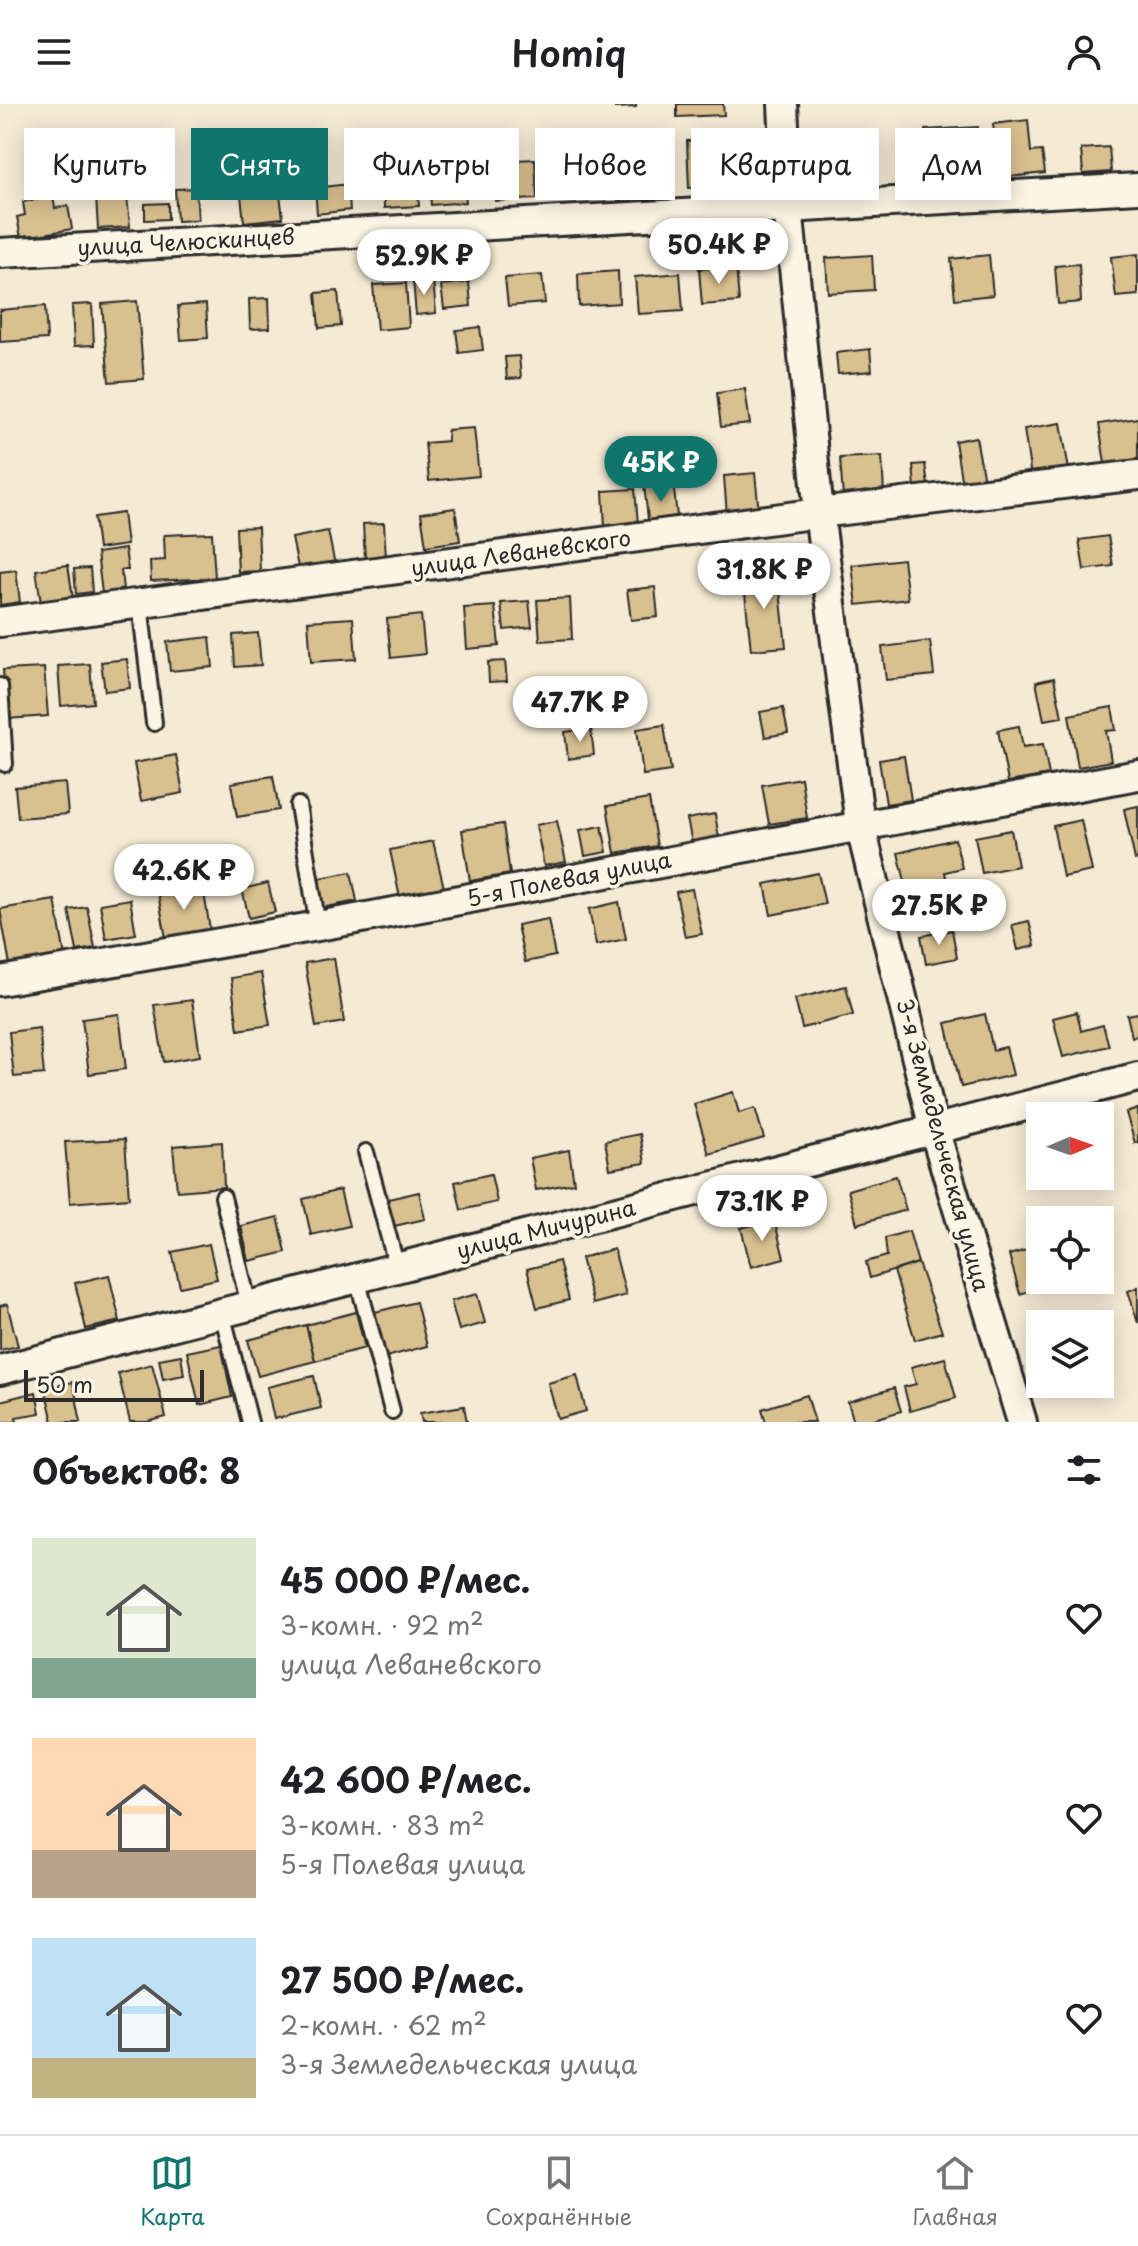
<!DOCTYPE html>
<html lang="ru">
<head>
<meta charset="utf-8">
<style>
  body { margin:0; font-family:"Playpen Sans",sans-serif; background:#f6f6f6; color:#202124; height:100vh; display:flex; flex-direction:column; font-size:30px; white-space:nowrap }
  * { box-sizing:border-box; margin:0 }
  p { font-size:26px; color:#757577 }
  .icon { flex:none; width:44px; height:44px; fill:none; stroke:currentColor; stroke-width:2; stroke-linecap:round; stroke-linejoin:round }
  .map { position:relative; height:1318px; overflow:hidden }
  .drawer { display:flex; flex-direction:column; background:#fff; flex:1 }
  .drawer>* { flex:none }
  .guide { position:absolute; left:24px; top:24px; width:1090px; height:72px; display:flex; gap:16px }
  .needle { width:52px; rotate:88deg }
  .buttons { position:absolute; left:1026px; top:998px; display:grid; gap:16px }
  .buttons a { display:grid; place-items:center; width:88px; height:88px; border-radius:0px; background:#fff; box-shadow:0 4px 20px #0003; font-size:40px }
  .scale { position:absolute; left:24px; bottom:20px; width:180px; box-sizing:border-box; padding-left:8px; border:4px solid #2b2b2b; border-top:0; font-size:22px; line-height:28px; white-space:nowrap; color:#2b2b2b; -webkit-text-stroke:6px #fcf5e5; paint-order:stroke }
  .price { position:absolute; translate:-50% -68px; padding:0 18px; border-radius:28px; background:#fff; color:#222; font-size:26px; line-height:52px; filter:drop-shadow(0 2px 4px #0008) }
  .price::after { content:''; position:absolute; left:50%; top:48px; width:24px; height:18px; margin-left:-12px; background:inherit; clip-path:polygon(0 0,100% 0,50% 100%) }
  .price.current { background:#0f766e; color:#fff }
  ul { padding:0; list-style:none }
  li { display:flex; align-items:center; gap:24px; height:200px; padding:0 32px }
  li span { display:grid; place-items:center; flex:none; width:224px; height:160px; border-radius:0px; color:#555 }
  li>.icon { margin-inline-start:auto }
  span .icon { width:96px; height:96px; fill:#fffc; stroke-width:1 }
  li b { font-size:34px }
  h2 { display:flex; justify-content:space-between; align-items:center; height:96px; padding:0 32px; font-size:34px }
  .chip { padding:0 28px; border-radius:0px; background:#fff; box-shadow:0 4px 20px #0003; font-size:28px; line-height:72px }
  .chip.current { background:#0f766e; color:#fff }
  header { display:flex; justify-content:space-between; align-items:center; height:104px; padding:0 32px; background:#fff; font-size:36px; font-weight:600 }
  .tabs { display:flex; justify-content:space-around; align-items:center; height:112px; border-top:2px solid #e0e0e0; background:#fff; font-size:22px; color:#757577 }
  .tabs a { display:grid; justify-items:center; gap:4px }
  .tabs .current { color:#0f766e }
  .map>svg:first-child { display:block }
</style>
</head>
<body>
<header><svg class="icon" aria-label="menu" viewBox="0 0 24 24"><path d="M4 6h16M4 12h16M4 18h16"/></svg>Homiq<svg class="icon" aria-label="person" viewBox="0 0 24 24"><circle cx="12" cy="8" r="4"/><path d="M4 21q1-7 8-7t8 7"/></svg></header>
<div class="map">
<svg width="1138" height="1318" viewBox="0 0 1138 1318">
  <rect width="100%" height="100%" fill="#f5ead4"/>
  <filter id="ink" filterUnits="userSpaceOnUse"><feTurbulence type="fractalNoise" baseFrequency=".0125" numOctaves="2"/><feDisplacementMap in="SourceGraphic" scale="16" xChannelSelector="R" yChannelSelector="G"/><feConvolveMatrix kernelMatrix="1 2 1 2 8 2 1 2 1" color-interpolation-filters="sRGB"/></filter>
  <g filter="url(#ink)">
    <g fill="#d9c08f" stroke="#2b2b2b" stroke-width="2">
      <path d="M614,0h22v3l-21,1z"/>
      <path d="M677,0h46l1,11 -47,2z"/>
      <path d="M1028,16l3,32 11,-1 3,22 -46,5 -6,-54z"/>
      <path d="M978,23l3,50 -53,3 -3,-50z"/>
      <path d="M733,35l2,47 -46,2 -2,-47z"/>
      <path d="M842,40l1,13 13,-1 2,29 -42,3 -2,-42z"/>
      <path d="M1109,43l2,25 -28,2 -2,-25z"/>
      <path d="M535,55l2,40 -42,2 -3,-40z"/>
      <path d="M276,60l7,54 -39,4 -6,-53z"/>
      <path d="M616,67l2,27 -40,3 -2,-27z"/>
      <path d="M463,68l3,30 -35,3 -2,-31z"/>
      <path d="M417,74l2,28 -35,2 -1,-29z"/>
      <path d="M348,80l2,26 -33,4 -2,-26z"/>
      <path d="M196,84l2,32 -21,1 -2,-32z"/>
      <path d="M127,91l3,32 -32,2 -2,-32z"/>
      <path d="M53,93l2,11 13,-2 4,23 -51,9 -4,-21 8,-2 -2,-13z"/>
      <path d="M168,99v16l-23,1v-16z"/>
      <path d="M1138,150v41l-22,2 -5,-40z"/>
      <path d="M872,151l2,35 -46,3 -2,-35z"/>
      <path d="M989,151l4,40 -38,4 -4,-40z"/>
      <path d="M1079,160l2,38 -23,2 -3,-38z"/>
      <path d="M736,162l3,36 -37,3 -3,-36z"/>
      <path d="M618,167l1,32 -40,3 -1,-32z"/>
      <path d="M680,169l3,38 -45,3 -3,-37z"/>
      <path d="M542,171l3,28 -37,3 -3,-28z"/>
      <path d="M433,175l3,34 -20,2 -3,-35z"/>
      <path d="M469,178l2,24 -27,3 -3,-24z"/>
      <path d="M406,179l3,44 -32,3 -4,-45z"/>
      <path d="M338,187l3,35 -22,2 -3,-35z"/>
      <path d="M269,194l1,30 -20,1 -1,-30z"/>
      <path d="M137,197l7,78 -35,3 -7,-78z"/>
      <path d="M92,200l2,41 -20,1 -2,-41z"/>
      <path d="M206,200l2,34 -27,2 -3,-34z"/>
      <path d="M45,202l2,33 -47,3v-32z"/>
      <path d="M480,223l3,23 -24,3 -3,-23z"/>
      <path d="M870,245l2,22 -34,3 -2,-21z"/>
      <path d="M519,252l2,22 -14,1 -2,-22z"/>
      <path d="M745,285l5,35 -29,3 -4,-34z"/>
      <path d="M1138,314v48l-32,4 -7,-46z"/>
      <path d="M1061,319l8,47 -38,7 -7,-48z"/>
      <path d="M474,324l5,48 -50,5 -4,-38 23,-2 -1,-11z"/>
      <path d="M976,333l8,44 -22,4 -7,-44z"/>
      <path d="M882,352l2,38 -41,3 -3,-39z"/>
      <path d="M925,360l3,21 -13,2 -2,-22z"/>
      <path d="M755,369l4,40 -32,3 -3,-40z"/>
      <path d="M673,378l5,42 -29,3 -5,-42z"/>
      <path d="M635,385l3,35 -33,3 -2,-36z"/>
      <path d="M455,404l5,33 -34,5 -5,-33z"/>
      <path d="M123,409l4,32 -29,4 -4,-32z"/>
      <path d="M384,419l2,35 -21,1 -2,-35z"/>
      <path d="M258,423l2,44 -22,1 -2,-44z"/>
      <path d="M328,427l7,34 -36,7 -7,-34z"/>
      <path d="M212,429l3,45 -64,3 -1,-20 15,-1 -1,-25z"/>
      <path d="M1108,432l5,30 -29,4 -5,-30z"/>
      <path d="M125,445l3,21h-7l2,20 -21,3 -5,-40z"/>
      <path d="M903,455l5,40 -51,6 -5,-40z"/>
      <path d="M68,461l5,33 -32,5 -5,-33z"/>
      <path d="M90,464l2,24 -16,2 -2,-25z"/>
      <path d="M16,466l4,32 -20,3v-33z"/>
      <path d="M778,468l8,75 -35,3 -8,-75z"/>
      <path d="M655,483l3,30 -27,3 -4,-30z"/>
      <path d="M570,494l2,41 -32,2 -3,-41z"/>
      <path d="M529,497l3,26 -28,3 -3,-27z"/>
      <path d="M495,502l4,40 -32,3 -3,-41z"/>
      <path d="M421,511l4,39 -34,4 -4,-39z"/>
      <path d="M353,514l3,41 -45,3 -3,-41z"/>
      <path d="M258,529l3,32 -26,2 -2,-32z"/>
      <path d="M210,533l3,30 -43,4 -3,-29z"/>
      <path d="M930,537l4,34 -48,5 -4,-33z"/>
      <path d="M127,555l3,29 -25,3 -4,-29z"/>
      <path d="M505,557l2,20 -18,1 -1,-20z"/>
      <path d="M90,560l3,39 -32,3 -3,-40z"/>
      <path d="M44,564l4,48 -41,3 -4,-49z"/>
      <path d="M1054,574l8,39 -18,3 -8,-38z"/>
      <path d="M1112,603l4,23 -10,1 5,30 -33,6 -9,-52z"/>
      <path d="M783,604l5,25 -23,4 -5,-25z"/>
      <path d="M664,621l7,46 -28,4 -6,-46z"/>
      <path d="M1019,622l4,21 20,-3 6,31 -41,7 -10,-52z"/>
      <path d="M591,624l3,27 -26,4 -3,-27z"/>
      <path d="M176,651l7,38 -42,8 -7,-38z"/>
      <path d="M904,652l7,44 -25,4 -7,-44z"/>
      <path d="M273,672l6,34 -42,7 -6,-34z"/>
      <path d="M801,674l6,40 -38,6 -7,-39z"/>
      <path d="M65,679l3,31 -50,4 -3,-31z"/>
      <path d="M649,695l8,47 -42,7 -8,-47z"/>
      <path d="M1138,702v53l-3,1 -11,-51z"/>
      <path d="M715,710l4,24 -27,5 -5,-24z"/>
      <path d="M1081,716l11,51 -29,6 -10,-51z"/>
      <path d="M557,717l9,41 -22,4 -8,-41z"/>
      <path d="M503,720l7,50 -40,7 -8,-51z"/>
      <path d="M602,722l5,26 -22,4 -5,-26z"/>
      <path d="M1011,726l7,36 -36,7 -7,-36z"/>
      <path d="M955,735l7,29 -17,4 3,15 -39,10 -11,-44z"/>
      <path d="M433,737l11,47 -44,10 -10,-48z"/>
      <path d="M351,768l6,29 -46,9 -6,-29z"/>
      <path d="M818,769l7,31 -54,11 -6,-31z"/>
      <path d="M268,779l7,29 -26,6 -7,-29z"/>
      <path d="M203,782l7,44 -44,8 -8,-44z"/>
      <path d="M692,785l10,45 -17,3 -9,-45z"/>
      <path d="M130,795l6,35 -30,5 -6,-35z"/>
      <path d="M55,796l10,56 -55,9 -10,-56z"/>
      <path d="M619,798l7,37 -30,6 -7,-36z"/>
      <path d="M87,803l8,41 -18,3 -8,-41z"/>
      <path d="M548,815l7,37 -30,6 -8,-37z"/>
      <path d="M1029,817l6,25 -17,4 -6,-25z"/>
      <path d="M952,826l5,28 -31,6 -5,-28z"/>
      <path d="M334,854l10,64 -28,5 -11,-64z"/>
      <path d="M261,869l9,52 -32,5 -7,-52z"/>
      <path d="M846,882l7,29 -51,13 -7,-29z"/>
      <path d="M192,896l8,56 -36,6 -10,-57z"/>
      <path d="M1077,908l4,19 22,-6 6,21 -46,11 -10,-39z"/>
      <path d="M1138,909v22l-6,2 -5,-22z"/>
      <path d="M119,910l7,55 -37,5 -7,-55z"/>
      <path d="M985,910l8,36 13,-3 7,28 -52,12 -15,-64z"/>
      <path d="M39,924l5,46 -30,3 -5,-45z"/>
      <path d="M733,988l6,21 16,-5 9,30 -55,16 -15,-50z"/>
      <path d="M1138,1005v33l-3,1 -9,-30z"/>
      <path d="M640,1030l5,29 -35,6 -5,-28z"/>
      <path d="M125,1035l4,59 -59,5 -5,-61z"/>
      <path d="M222,1038l2,45 -47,4 -4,-45z"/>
      <path d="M569,1046l5,33 -38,7 -6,-32z"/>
      <path d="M491,1070l6,28 -36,8 -6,-28z"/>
      <path d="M896,1072l10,34 -49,14 -9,-34z"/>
      <path d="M340,1086l9,36 -38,9 -8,-36z"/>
      <path d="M419,1088l6,27 -35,8 -6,-27z"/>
      <path d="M278,1113l8,35 -37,9 -8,-35z"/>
      <path d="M774,1115l10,39 -33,9 -10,-39z"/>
      <path d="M909,1127l9,32 -48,15 -4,-16 21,-6 -2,-18z"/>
      <path d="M209,1140l8,35 -37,8 -8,-35z"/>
      <path d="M1040,1142v34h12l1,4 -33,10 -11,-39z"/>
      <path d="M614,1145l12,46 -33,9 -12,-46z"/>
      <path d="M559,1157l10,39 -32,8 -10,-39z"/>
      <path d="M918,1159l24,69 -27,8 -21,-69z"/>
      <path d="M109,1171l11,46 -34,8 -11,-46z"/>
      <path d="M1138,1183v36l-10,-32z"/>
      <path d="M477,1190l8,29 -26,7 -8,-29z"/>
      <path d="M416,1198l11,44 -41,11 -11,-45z"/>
      <path d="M7,1200l11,42 -18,4v-44z"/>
      <path d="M356,1208l9,36 -50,13 -9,-36z"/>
      <path d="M306,1221l9,36 -57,15 -10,-36z"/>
      <path d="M221,1241l11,52 -33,8 -12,-53z"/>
      <path d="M1040,1245v20l-6,-18z"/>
      <path d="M181,1251l3,20 -21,4 -4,-20z"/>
      <path d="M945,1254l11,40 -46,13 -6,-24 12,-3 -5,-17z"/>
      <path d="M152,1260l14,53 -19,5h-17l-12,-49z"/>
      <path d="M577,1271l9,36 -28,8 -10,-36z"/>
      <path d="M314,1272l7,32 -47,11 -7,-32z"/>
      <path d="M73,1278l8,40h-28l-8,-34z"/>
      <path d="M894,1284l7,23 -36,11h-11l-6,-20z"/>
      <path d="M36,1288l4,21 -24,4 1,5h-17v-21z"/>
      <path d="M807,1291l8,27h-49l-4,-13z"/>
      <path d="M464,1302l3,16h-45l-2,-9z"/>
    </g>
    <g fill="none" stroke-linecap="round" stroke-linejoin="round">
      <g stroke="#2b2b2b" stroke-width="20">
        <g id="service">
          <path d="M140,500l14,119"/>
          <path d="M0,582l5,78"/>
          <path d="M298,701l20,121"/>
          <path d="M366,1048l31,116"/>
          <path d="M223,1093l26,109"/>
          <path d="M357,1174l35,133"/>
          <path d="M222,1209l28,109"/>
        </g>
      </g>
      <g stroke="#2b2b2b" stroke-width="34">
        <g id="minor">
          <path d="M783,0l5,104 31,305 41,311 74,305 88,293"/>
          <path d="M0,149l1138,-65"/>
          <path d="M0,518l819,-109 319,-38"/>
          <path d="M0,877l318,-55 820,-151"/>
          <path d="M0,1266l1138,-293"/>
        </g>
      </g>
      <use href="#service" stroke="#fcf5e5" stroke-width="14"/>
      <use href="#minor" stroke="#fcf5e5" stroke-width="28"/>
    </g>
  </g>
  <g text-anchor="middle" stroke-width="7" stroke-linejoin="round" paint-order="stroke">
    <g font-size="22" fill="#2b2b2b" stroke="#fcf5e5">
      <text transform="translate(186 138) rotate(-3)" y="8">улица Челюскинцев</text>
      <text transform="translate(521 449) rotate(-8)" y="8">улица Леваневского</text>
      <text transform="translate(569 775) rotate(-11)" y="8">5-я Полевая улица</text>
      <text transform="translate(943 1041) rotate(75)" y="8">3-я Земледельческая улица</text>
      <text transform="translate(546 1125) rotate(-14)" y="8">улица Мичурина</text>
    </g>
  </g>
</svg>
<div class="buttons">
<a><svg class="needle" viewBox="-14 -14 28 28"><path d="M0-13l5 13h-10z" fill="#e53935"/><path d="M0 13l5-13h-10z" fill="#757577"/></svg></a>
<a><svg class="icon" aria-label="locate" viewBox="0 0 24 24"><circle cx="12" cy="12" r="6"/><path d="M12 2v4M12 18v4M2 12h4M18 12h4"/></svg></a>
<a><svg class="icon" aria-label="layers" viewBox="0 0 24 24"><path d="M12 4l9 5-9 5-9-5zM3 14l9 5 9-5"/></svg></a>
</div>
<div class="scale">50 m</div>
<b class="price" style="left:719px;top:182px">50.4K ₽</b>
<b class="price" style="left:424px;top:193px">52.9K ₽</b>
<b class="price current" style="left:661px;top:400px">45K ₽</b>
<b class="price" style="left:764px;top:507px">31.8K ₽</b>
<b class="price" style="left:580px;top:640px">47.7K ₽</b>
<b class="price" style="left:184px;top:808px">42.6K ₽</b>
<b class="price" style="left:939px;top:843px">27.5K ₽</b>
<b class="price" style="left:762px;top:1139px">73.1K ₽</b>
<div class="guide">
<a class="chip">Купить</a>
<a class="chip current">Снять</a>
<a class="chip">Фильтры</a>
<a class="chip">Новое</a>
<a class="chip">Квартира</a>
<a class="chip">Дом</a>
</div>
</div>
<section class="drawer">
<h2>Объектов: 8<svg class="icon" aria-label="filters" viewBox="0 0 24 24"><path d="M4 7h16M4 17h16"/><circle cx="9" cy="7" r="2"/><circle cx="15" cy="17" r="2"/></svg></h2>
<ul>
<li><span style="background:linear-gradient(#dfe7d0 75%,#7fa58c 0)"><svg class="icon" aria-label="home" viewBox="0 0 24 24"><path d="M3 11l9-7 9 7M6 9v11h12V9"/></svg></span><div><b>45 000 ₽/мес.</b><p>3-комн. · 92 m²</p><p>улица Леваневского</p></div><svg class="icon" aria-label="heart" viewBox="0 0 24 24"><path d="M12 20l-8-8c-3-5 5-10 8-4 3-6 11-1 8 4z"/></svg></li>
<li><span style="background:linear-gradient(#ffd9b3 70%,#b9a48a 0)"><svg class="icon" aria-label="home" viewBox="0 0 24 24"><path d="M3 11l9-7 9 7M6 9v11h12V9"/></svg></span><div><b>42 600 ₽/мес.</b><p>3-комн. · 83 m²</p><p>5-я Полевая улица</p></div><svg class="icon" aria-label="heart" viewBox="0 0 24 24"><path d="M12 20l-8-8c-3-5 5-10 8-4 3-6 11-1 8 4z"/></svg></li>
<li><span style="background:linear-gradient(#bfe0f5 75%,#c2b280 0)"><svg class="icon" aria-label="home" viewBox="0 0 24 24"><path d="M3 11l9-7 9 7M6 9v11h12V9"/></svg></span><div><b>27 500 ₽/мес.</b><p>2-комн. · 62 m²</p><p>3-я Земледельческая улица</p></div><svg class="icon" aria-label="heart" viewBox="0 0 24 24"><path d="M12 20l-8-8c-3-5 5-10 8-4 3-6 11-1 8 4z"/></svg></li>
</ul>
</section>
<nav class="tabs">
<a class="current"><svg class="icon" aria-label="map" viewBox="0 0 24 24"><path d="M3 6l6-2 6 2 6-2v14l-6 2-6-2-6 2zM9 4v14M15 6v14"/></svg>Карта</a>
<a><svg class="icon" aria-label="saved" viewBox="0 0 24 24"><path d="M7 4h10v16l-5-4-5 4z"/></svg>Сохранённые</a>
<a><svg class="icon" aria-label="home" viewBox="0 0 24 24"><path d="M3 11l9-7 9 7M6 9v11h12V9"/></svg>Главная</a>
</nav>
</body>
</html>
